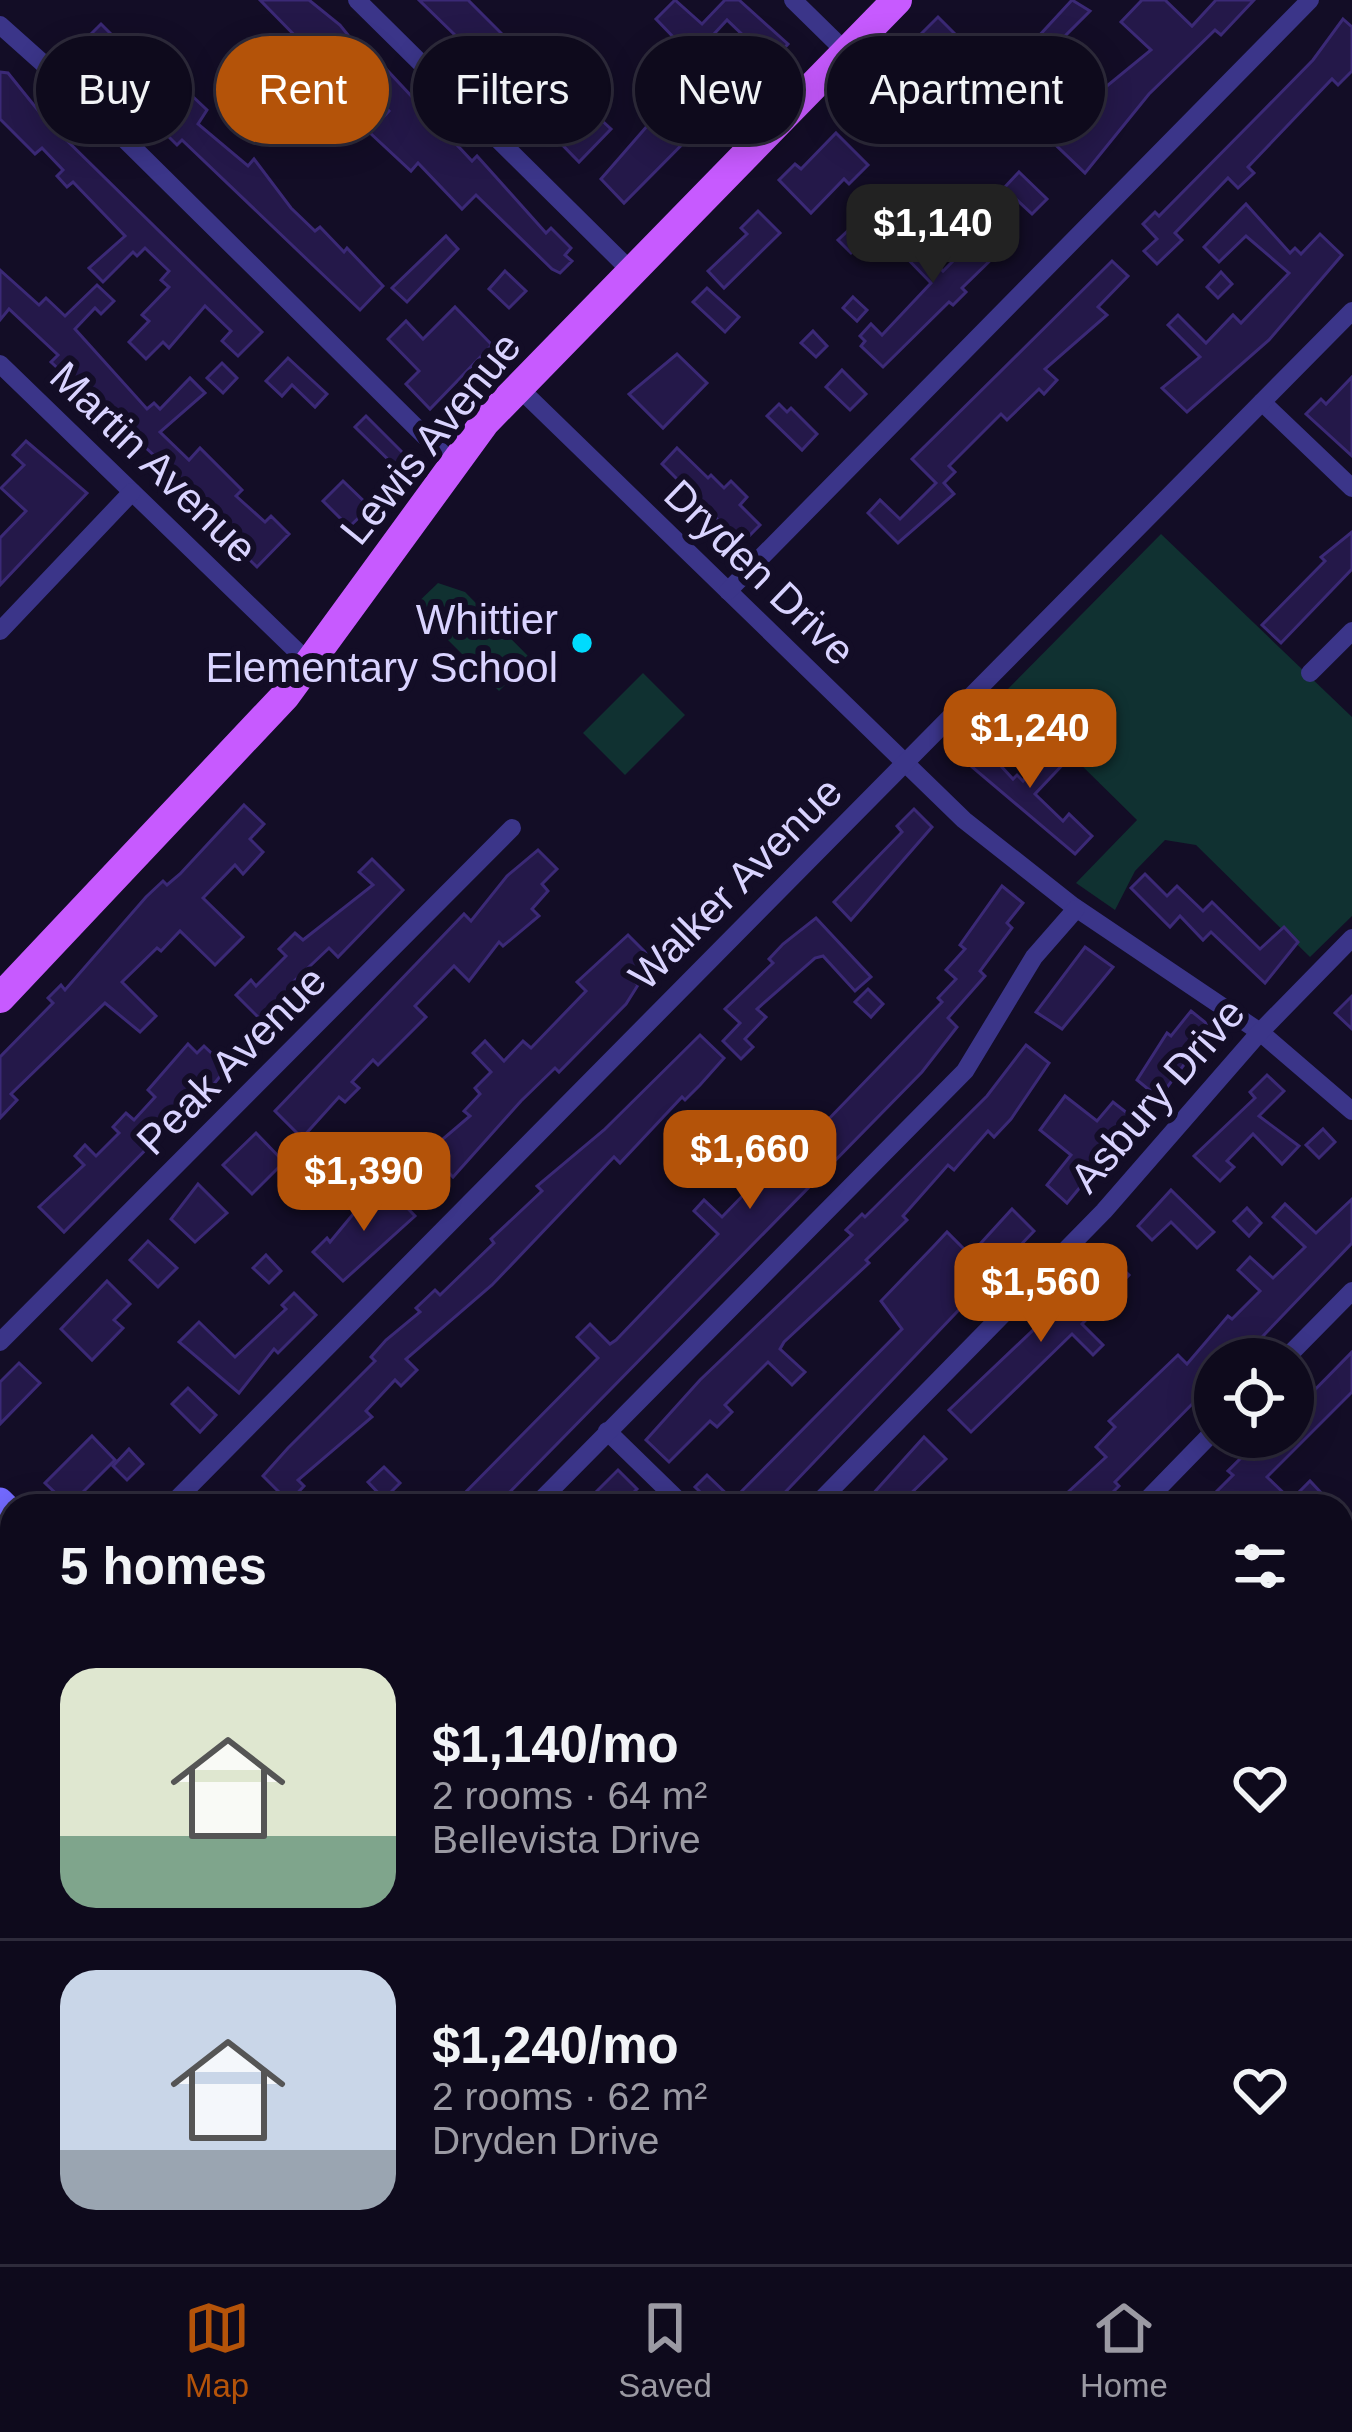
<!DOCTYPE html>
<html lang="en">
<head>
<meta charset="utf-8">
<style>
  body { margin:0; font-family:Arial,sans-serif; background:#171325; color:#f1f3f6; height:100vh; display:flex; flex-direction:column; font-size:45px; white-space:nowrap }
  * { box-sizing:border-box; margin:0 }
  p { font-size:39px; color:#9b9aa3 }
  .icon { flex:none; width:66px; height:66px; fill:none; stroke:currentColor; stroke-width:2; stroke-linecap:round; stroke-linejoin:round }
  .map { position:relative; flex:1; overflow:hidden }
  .side { position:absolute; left:0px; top:1494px; width:1353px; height:771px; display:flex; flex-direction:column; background:#0e0a1c; border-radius:36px 36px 0 0; box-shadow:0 6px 30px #0003,0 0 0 3px #2e2b3b }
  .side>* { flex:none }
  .hud { position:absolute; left:36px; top:36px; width:1281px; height:108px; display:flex; gap:24px }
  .fabs { position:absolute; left:1194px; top:1338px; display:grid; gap:24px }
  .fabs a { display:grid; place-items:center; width:120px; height:120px; border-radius:50%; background:#0e0a1c; box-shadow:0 6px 30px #0003,0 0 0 3px #2e2b3b; font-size:60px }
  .price { position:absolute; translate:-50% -102px; padding:0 27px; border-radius:24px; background:#b45309; color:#fff; font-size:39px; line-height:78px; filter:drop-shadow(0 3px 6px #0008) }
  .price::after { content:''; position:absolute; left:50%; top:72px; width:36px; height:27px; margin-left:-18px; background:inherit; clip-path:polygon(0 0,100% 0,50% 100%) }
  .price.active { background:#222; color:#fff }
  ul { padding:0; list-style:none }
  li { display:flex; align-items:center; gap:36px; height:300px; padding:0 60px }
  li+li { border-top:3px solid #2e2b3b }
  li span { display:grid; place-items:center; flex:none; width:336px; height:240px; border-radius:36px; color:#555 }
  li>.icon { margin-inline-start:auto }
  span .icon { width:144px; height:144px; fill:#fffc; stroke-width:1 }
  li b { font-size:51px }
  h2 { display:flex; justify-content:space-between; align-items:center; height:144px; padding:0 60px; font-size:51px }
  .pill { padding:0 42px; border-radius:54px; background:#0e0a1c; box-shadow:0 6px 30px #0003,0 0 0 3px #2e2b3b; font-size:42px; line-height:108px }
  .pill.active { background:#b45309; color:#fff }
  .tab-bar { display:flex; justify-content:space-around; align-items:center; height:168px; border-top:3px solid #2e2b3b; background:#0e0a1c; font-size:33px; color:#9b9aa3 }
  .tab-bar a { display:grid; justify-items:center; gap:6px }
  .tab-bar .active { color:#b45309 }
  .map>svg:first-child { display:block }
</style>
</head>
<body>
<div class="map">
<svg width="1352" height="2264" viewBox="0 0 1352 2264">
  <rect width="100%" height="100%" fill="#130d26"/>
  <g fill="#103131">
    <path d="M1161,534l191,183v199l-42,41 -114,-112 -31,-5 -30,31 -20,39 -39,-27 61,-63 -131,-129z"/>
    <path d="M438,583l27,9 66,67 -32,32 -85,-85z"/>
    <path d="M643,673l42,42 -60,60 -42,-42z"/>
  </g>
  <g fill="#241849" stroke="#3b2976" stroke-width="3">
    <path d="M260,0h49l31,25 40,50 6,-6 86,92 5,-5 69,77 5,-5 20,20 -6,7 7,6 -12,12 -8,-4 -76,-74 -14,14 -44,-46 -7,8 -42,-39 20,-21 -27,-28 -11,10z"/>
    <path d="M419,0h49l72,72 7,-7 18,18 -5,5 32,33 5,-5 14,13 -32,33 -69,-71 -4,4 -17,-16 5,-6z"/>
    <path d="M675,0l27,24 23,-24h14l49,44 -17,18 -44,-42 -25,27 38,39 -116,117 -23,-24 81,-93 -24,-24 20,-20 -22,-23z"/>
    <path d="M1072,0l18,11 -32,32 10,9 -20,21 -23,-22z"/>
    <path d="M1142,0h23l27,26 24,-26h38l-33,35 -6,-5 -66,64 -64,79 -42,-40 -7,8 -17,-16 41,-41 13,13 23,-23 11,12 44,-36 -30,-28z"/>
    <path d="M938,17l45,45 -24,24 -19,-19 -59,69 -23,-23 64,-64 -8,-8z"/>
    <path d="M1343,19l9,8v44l-14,14 -6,-6 -84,88 6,6 -16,15 -10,-10 -53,55 7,7 -25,24 -13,-13 13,-12 -14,-15 12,-12 4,4 100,-101 54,-55z"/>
    <path d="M101,24l26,26 8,-8 72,68 -9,14 50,42 6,-7 37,49 24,23 5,-4 24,25 3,-4 36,38 -23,24 -178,-170 -5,5 -16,-16 10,-9 -35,-34 8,-7 -22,-22 -10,10 -27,-27z"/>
    <path d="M0,72l8,1 37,46 217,213 -24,24 -16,-15 9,-10 -26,-25 -36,42 -6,-6 -17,17 -17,-17 20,-21 -7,-6 27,-28 -8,-7 8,-9 -24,-23 -8,8 -4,-4 -30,30 -14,-14 36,-32 -52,-54 -6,5 -10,-11 6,-6 -21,-22 -7,6 -35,-35z"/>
    <path d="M836,133l32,32 -19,19 -5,-5 -33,34 -32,-33 16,-16 6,5z"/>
    <path d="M1019,172l28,27 -15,15 -28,-26z"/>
    <path d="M942,204l33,32 9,-9 20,20 -42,41 4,4 -13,13 -4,-3 -66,65 -22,-21 4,-5 -5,-5 11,-12 11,11 49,-52 -33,-34 12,-12 33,34 24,-24 -34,-34z"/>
    <path d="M1246,204l44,49 5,-5 6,6 19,-20 22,21 -73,85 -82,72 -25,-24 38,-31 -32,-32 10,-10 28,28 27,-28 8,8 48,-50 -43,-37 -27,26 -15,-15z"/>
    <path d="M758,211l22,22 -56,55 -16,-17 39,-37 -6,-6z"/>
    <path d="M854,225l12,13 -15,15 -13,-13z"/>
    <path d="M446,236l12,13 -51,53 -15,-14z"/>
    <path d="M1112,261l16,15 -30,31 9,8 -62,54 12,11 -13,14 -5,-5 -32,31 -6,-6 -52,52 6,6 -11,11 10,11 -56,49 -30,-30 12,-13 20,19 36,-36 -24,-24z"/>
    <path d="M0,270l39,35 7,-7 19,18 32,-31 17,16 -13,13 -6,-6 -20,21 72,80 7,-6 6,6 30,-31 15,15 -45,39 29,28 11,-12 42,42 -6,6 29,26 6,-6 18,18 -32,33 -89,-86 7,-6 -30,-28 -6,6 -18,-18 4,-4 -74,-69 7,-7 -49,-46 -9,11z"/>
    <path d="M505,271l21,20 -17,17 -20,-19z"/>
    <path d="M1221,272l11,12 -14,14 -11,-11z"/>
    <path d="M707,288l32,29 -14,15 -32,-30z"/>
    <path d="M853,297l14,13 -10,11 -14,-13z"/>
    <path d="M455,307l37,38 -62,64 -24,-25 13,-13 -31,-32 18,-18 17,18z"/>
    <path d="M813,331l14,15 -11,11 -15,-14z"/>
    <path d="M677,354l30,29 -44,45 -34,-34z"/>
    <path d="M288,358l39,36 -12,13 -23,-22 -10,11 -16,-15z"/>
    <path d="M222,363l15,15 -14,15 -16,-15z"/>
    <path d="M842,370l24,24 -16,16 -24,-23z"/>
    <path d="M1352,377v79l-46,-42 15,-15 5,5z"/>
    <path d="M779,404l8,8 4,-4 26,26 -15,16 -35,-34z"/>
    <path d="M366,416l46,46 -10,11 -47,-46z"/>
    <path d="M26,441l61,52 -87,92v-47l26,-27 -25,-23 23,-23 -11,-10z"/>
    <path d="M677,448l31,30 3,-3 13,13 7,-7 16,16 -7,8 20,20 -22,22 -16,-17 3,-3 -63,-63z"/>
    <path d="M343,481l27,26 -21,20 -26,-26z"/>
    <path d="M1352,532v37l-71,74 -19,-18 63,-64 -4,-4z"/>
    <path d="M975,738l38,41 4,-4 6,6 31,-37 15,14 -34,36 28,27 6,-7 23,22 -17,18 -117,-99z"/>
    <path d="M244,805l20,19 -14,15 13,13 -20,22 -8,-9 -32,33 40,39 -28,28 -35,-34 -19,20 -4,-3 -35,34 34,34 -16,16 -35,-29 -94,91 6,6 -17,18v-61l53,-54 -5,-5 13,-13 4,5 81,-93 17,-16 4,4 13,-11z"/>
    <path d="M914,809l18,18 -81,93 -17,-18 68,-70 -5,-6z"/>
    <path d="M538,850l19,19 -15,15 6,7 -16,18 7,7 -36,30 -4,-4 -30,39 -15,-15 -39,40 11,11 -48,48 -5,-5 -21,22 7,6 -14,14 -6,-5 -37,41 -27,-27 189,-197 7,7 36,-45z"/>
    <path d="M372,859l31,31 -65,67 -9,-9 -38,36 10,10 -34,32 -31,-31 15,-15 5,6 30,-30 -7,-7 16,-16 8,7 70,-55 -14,-13z"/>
    <path d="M1145,874l22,22 10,-10 26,25 9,-9 48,47 24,-22 14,15 -33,41 -54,-51 -8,8 -23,-24 -10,11 -39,-39z"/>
    <path d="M1002,886l21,17 -16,20 5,5 -32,43 5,5 -37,42 9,9 -35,45 -426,434h-44l146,-148 -21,-21 13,-13 20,20 6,-4 102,-106 -24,-23 10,-11 18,17 30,-31 -40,-48 13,-14 25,25 15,-16 26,25 151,-156 -4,-4 18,-19 -10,-9 19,-21 -5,-4z"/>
    <path d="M816,918l55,59 -16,14 -32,-35 -8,2 -58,51 9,8 -21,22 8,8 -12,12 -18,-18 17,-18 -15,-14 48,-46 -4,-4 14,-15z"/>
    <path d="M628,935l24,24 -20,20 6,6 -12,19 -67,68 -4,-4 -34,33 -68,76 -4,-4 -17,17 -22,-23 60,-51 -6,-5 16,-17 -5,-6 16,-16 -18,-19 12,-12 19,20 19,-20 8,7 55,-57 -9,-9z"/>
    <path d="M1085,947l28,20 -51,62 -26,-17z"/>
    <path d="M868,989l15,15 -12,13 -16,-15z"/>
    <path d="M1352,996v33l-17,-16z"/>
    <path d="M1191,1011l25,20 -14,18 -4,-3 -39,52 -22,-18 30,-47 4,3z"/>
    <path d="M700,1035l24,23 -24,27 -15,15 -3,-3 -62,66 -6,-6 -122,128 -86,74 11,11 -16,16 -6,-6 -29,31 6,6 -74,63 6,6 -15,16 -26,-26 25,-28 87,-87 -4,-4 15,-17 34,-28 -4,-4 19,-18 5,5 54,-52 -3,-4 51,-48 -5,-5 67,-56z"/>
    <path d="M188,1044l9,9 7,-7 23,22 -31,38 -4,-3 -128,129 -25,-25 45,-42 -9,-9 10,-11 11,11 23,-23 -6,-6 13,-14 8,7 21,-23 -7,-7z"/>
    <path d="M1026,1045l23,18 -38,56 -17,18 -6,-6 -34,39 -6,-5 -45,51 4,4 -41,40 3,3 -85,79 -4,7 25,23 -13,13 -24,-23 -43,43 7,7 -15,15 -7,-6 -41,41 -23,-22 54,-60 152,-145 -6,-5 16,-16 3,3 122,-121z"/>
    <path d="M1267,1075l17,16 -25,25 40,30 -17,18 -29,-30 -26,27 7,6 -14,14 -26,-25 61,-58 -5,-6z"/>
    <path d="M1065,1096l32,25 16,-19 23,18 -69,83 -20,-18 24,-30 -31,-25z"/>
    <path d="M1323,1129l12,13 -16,16 -13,-13z"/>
    <path d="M256,1133l28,29 -32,32 -29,-29z"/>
    <path d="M198,1184l29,29 -32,29 -24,-23z"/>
    <path d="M387,1187l28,29 -72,65 -30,-29 14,-14 3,4 34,-41 5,5z"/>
    <path d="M1171,1190l43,42 -17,16 -26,-26 -19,18 -14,-14z"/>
    <path d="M1352,1199v44l-111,116h-26v22l-100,101 4,4 -20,20h-46l53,-49 -10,-10 19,-20 -6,-6 69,-66 9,9 41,-48 4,3 28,-28 -22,-21 12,-13 23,21 32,-31 -32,-30 12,-13 31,29z"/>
    <path d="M1247,1208l14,15 -12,13 -15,-15z"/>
    <path d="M1012,1209l22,22 -262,275h-57l-20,-19 12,-12 26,25 169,-171 -21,-28 51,-53 15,-16 23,23z"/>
    <path d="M148,1241l29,27 -19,19 -28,-27z"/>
    <path d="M266,1255l15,16 -12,12 -16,-15z"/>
    <path d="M1110,1257l19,18 -47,49 21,21 -10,10 -21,-21 -101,98 -22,-22z"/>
    <path d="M107,1281l23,23 -16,16 9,8 -31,32 -31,-31z"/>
    <path d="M294,1293l22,22 -38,38 -4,-4 -35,44 -60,-51 20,-20 36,35 51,-48 -4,-4z"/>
    <path d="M1352,1352v40l-85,85 24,23 19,-19 15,16 -9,9h-114l31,-31 -5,-4 16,-16 24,-18h25v-25z"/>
    <path d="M19,1363l21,20 -40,41v-42z"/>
    <path d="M188,1388l28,27 -16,17 -28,-28z"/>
    <path d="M92,1436l23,24 -46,46 -24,-23z"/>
    <path d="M924,1437l22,22 -48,47h-36z"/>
    <path d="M129,1449l14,15 -16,16 -14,-14z"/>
    <path d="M384,1467l16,16 -16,16 -16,-17z"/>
    <path d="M618,1470l19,19 -17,17h-38z"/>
  </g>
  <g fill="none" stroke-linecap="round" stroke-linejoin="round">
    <g stroke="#3b3589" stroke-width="18">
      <path d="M357,0l275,272"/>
      <path d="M793,0l53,52"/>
      <path d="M0,25l93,83 359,355"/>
      <path d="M0,364l309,299"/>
      <path d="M518,387l446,433 109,86 187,126 92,79"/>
      <path d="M1262,402l90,86"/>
      <path d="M728,591l582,-591"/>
      <path d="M0,631l132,-139"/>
      <path d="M1310,673l42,-42"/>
      <path d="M0,1342l512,-514"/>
      <path d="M1285,1359l67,-68"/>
      <path d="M607,1431l77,75"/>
      <path d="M170,1506l1182,-1195"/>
      <path d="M535,1506l430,-435 69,-114 42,-48"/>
      <path d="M815,1506l289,-295 156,-179 92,-94"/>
      <path d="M1141,1506l74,-76"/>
      <path d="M1341,1688l11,-12"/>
      <path d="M1341,1716l11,11"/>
      <path d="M1341,2084l11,-11"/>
      <path d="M226,2264l18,-11"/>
      <path d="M718,2264l19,-11"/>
      <path d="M1166,2264l11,-11"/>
    </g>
    <g stroke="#3b3589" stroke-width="24">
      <path d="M0,1936l12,27"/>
      <path d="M143,2253l5,11"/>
    </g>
    <g stroke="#736aff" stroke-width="27">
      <path d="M0,1501l12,12"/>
      <path d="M767,2253l11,11"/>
    </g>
    <path stroke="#c75aff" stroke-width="30" d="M0,998l285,-302 200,-274 412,-422"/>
  </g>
  <circle fill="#00dbfe" stroke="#130d26" stroke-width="4.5" cx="582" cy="643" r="12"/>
  <g text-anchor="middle" stroke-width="12" stroke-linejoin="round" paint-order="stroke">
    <g font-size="42" fill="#d9d3ff" stroke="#130d26">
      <text transform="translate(430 438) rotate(-51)" y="15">Lewis Avenue</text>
      <text transform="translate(154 462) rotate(44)" y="15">Martin Avenue</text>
      <text transform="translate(760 572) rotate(44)" y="15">Dryden Drive</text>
      <text transform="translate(735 883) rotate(-45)" y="15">Walker Avenue</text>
      <text transform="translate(231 1060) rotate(-45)" y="15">Peak Avenue</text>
      <text transform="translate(1157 1095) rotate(-49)" y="15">Asbury Drive</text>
    </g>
    <g font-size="42" fill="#d9d3ff" stroke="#130d26" text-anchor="end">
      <text x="558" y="634">Whittier<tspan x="558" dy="48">Elementary School</tspan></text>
    </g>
  </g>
</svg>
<div class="fabs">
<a><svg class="icon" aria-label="locate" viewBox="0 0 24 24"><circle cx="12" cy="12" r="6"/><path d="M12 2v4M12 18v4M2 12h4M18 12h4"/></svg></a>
</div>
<b class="price active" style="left:933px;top:286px">$1,140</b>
<b class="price" style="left:1030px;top:791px">$1,240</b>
<b class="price" style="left:750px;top:1212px">$1,660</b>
<b class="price" style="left:364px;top:1234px">$1,390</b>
<b class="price" style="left:1041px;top:1345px">$1,560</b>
<div class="hud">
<a class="pill">Buy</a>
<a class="pill active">Rent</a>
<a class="pill">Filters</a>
<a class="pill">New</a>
<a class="pill">Apartment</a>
</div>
<section class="side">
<h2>5 homes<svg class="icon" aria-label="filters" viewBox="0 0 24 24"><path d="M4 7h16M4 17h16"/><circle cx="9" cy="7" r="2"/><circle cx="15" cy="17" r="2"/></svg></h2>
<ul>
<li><span style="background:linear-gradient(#dfe7d0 70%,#7fa58c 0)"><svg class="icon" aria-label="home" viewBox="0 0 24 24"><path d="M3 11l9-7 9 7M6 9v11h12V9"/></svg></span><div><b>$1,140/mo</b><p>2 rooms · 64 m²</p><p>Bellevista Drive</p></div><svg class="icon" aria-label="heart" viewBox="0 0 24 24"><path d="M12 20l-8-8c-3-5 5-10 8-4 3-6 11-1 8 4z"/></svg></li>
<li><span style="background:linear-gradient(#c9d6e8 75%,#9aa5b1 0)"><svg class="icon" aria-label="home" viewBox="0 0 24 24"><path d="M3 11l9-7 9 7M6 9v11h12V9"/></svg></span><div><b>$1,240/mo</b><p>2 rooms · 62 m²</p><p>Dryden Drive</p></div><svg class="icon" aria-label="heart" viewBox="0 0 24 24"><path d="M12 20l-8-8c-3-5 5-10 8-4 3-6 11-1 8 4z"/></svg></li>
</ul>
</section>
</div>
<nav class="tab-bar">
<a class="active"><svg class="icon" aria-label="map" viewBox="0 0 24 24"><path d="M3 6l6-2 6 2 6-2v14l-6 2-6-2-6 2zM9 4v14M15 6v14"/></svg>Map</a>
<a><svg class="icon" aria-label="saved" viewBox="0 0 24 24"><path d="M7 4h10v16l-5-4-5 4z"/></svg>Saved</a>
<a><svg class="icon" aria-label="home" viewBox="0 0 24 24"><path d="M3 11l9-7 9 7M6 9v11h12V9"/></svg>Home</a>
</nav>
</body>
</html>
